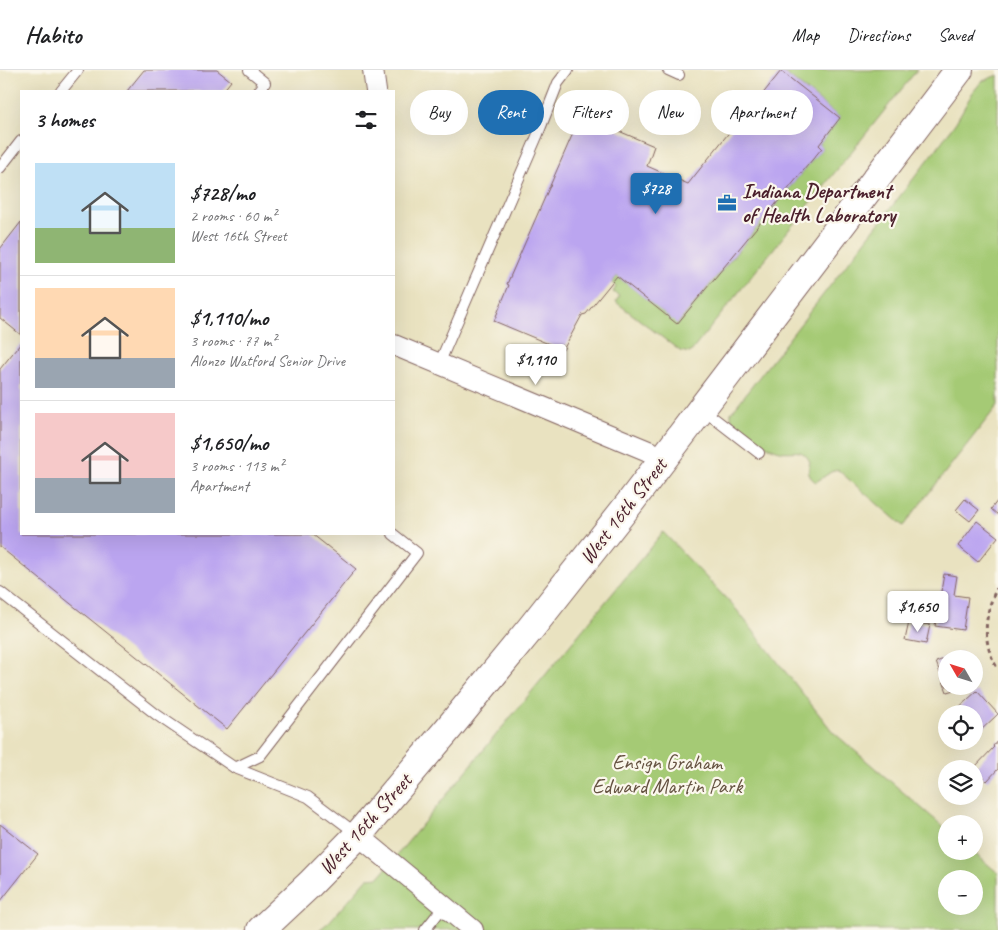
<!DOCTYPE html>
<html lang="en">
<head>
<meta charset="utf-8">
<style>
  body { margin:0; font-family:Caveat,sans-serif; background:#f2f2f2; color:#202124; height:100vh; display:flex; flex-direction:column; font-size:19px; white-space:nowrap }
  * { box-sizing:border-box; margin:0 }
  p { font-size:16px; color:#757577 }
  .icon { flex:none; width:28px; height:28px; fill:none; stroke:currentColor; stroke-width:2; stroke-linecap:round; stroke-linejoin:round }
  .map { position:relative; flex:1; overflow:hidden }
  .sheet { position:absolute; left:20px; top:20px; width:375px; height:445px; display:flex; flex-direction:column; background:#fff; border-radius:0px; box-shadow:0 5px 20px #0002 }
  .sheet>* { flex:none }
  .top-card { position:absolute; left:410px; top:20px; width:475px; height:45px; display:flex; gap:10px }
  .needle { width:32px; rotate:309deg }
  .controls { position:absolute; left:938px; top:580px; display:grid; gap:10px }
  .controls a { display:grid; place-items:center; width:45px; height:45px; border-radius:50%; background:#fff; box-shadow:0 5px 20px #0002; font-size:25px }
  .price { position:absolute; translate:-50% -42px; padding:0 11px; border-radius:5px; background:#fff; color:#222; font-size:16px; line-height:32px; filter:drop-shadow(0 1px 2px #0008) }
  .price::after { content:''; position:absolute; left:50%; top:30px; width:15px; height:11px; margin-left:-8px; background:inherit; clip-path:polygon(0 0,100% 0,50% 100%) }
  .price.selected { background:#1f6fb2; color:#fff }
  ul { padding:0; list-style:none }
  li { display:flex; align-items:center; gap:15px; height:125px; padding:0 15px }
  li+li { border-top:1px solid #e0e0e0 }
  li span { display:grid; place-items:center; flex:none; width:140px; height:100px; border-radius:0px; color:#555 }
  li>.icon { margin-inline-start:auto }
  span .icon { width:60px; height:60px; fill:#fffc; stroke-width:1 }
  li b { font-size:21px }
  h2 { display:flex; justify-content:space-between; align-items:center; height:60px; padding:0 15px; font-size:21px }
  .pill { padding:0 18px; border-radius:22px; background:#fff; box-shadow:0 5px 20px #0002; font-size:18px; line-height:45px }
  .pill.selected { background:#1f6fb2; color:#fff }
  header { display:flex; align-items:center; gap:30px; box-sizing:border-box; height:70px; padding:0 25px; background:#fff; border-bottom:1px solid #e0e0e0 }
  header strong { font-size:24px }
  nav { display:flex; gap:28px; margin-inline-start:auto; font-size:18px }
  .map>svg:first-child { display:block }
</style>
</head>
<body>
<header>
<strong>Habito</strong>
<nav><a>Map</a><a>Directions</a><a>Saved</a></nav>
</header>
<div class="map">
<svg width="998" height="860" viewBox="0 0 998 860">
  <rect width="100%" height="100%" fill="#fbf7ec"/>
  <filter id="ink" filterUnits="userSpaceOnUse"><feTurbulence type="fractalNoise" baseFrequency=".02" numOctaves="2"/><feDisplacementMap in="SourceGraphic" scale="10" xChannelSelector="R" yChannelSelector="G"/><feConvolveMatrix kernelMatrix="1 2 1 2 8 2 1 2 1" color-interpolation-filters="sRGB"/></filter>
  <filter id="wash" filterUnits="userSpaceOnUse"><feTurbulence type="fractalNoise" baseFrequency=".0096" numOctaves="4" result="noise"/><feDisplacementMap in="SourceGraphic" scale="20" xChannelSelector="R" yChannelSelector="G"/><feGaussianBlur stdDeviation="1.12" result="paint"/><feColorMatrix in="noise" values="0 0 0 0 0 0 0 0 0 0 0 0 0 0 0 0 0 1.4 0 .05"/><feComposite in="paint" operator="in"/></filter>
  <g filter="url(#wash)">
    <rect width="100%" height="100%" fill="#e9e2c0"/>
    <g fill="#a5ca74" stroke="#787450" fill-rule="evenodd">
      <path d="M781,0h136l-227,283 -10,-2 -64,-49 3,-6 -6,-4 3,-5 -4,-4 5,-7 61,48 144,-176 -3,-3 21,-27z"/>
      <path d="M998,5v330l-95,121 -65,-56 -7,2 -15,10c-8,-5 -9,-11 -6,-20 -8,-16 -16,-8 -30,-11 -9,-2 -38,-17 -45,-24 -3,-4 -4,-9 -4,-14l204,-262 21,-29 17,-30 9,-11z"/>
      <path d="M663,462l73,77 97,123 113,97v22h26l26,22v57h-679l10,-8 39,-44 11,-1zM946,809h28v27h-28z"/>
    </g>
    <g id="blocks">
      <g fill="#bba5f0">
        <path d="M144,0h73l14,11 -8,10h-96z"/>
        <path d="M781,1l59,47 -21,27 3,3 -145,176 -60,-48 -31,38 -4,1 -19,35 -69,-29 15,-36 -2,-1 74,-169 73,31 -7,20 41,18 63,-79 2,1z"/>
        <path d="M21,152v113l-21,-17v-69z"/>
        <path d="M21,273v191h291l44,35 -129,160 -227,-182v-178z"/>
        <path d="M965,429l14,11 -9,11 -14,-11z"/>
        <path d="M998,430v15l-7,-6z"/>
        <path d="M977,451l21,16 -20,25 -20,-16z"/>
        <path d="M944,504l13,2 -3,19 14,2 -5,33 -28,-4z"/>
        <path d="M909,552l21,3 -4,19 -21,-4z"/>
        <path d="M962,582l2,7h-18v27l18,1 -17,5 -11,-30z"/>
        <path d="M977,621l21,23 -20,19 -4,-5v-14h-13l-4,-5z"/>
        <path d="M998,670v29l-11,12 -13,-13 20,-21 -1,-1z"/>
        <path d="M0,754l38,30 -38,48z"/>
      </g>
    </g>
  </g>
  <g filter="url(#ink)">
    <use href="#blocks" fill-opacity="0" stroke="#82635f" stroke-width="1"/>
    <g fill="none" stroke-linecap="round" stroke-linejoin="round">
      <g stroke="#82635f" stroke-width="12">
        <g id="service">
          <path d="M249,0l16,13 -6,8"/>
          <path d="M668,0l11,5"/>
          <path d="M61,21l17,-21"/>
          <path d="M0,98l21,-27"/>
          <path d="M439,294l99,-230 20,-51 10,-13"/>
          <path d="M702,339l57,44"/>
          <path d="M0,522l157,123 78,53 73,29 49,37"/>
          <path d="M235,698l25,-12 157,-203 -24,-19"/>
          <path d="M425,860l19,-24"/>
        </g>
      </g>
      <g stroke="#82635f" stroke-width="22">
        <g id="minor">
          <path d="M373,0l3,21"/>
          <path d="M394,275l271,113"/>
          <path d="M358,765l115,95"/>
        </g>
      </g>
      <g stroke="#82635f" stroke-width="30">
        <path id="primary" d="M261,860l49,-46 48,-49 90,-106 83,-101 98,-124 330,-434"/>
      </g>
      <path stroke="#82635f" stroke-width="3" stroke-dasharray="4 4" stroke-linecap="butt" d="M998,516c-14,26 -17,57 0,83"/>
      <use href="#service" stroke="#fff" stroke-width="10"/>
      <use href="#minor" stroke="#fff" stroke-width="20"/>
      <use href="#primary" stroke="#fff" stroke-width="28"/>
    </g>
  </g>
  <defs>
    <g id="office-bare" transform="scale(1.5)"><path d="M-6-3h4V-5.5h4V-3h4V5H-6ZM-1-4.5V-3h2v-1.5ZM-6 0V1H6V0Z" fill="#1f6fb2" stroke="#fbf7ec" stroke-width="2.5" paint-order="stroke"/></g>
  </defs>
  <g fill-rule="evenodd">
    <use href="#office-bare" x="727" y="133"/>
  </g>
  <g text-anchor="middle" stroke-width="4.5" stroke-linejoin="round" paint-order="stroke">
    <g font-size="21" font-weight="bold" fill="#4a1f2b" stroke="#fbf7ec" text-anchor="start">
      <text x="742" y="128">Indiana Department<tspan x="742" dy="24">of Health Laboratory</tspan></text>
    </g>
    <g font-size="21" fill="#4a1f2b" stroke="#fbf7ec">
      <text transform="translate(623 441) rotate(-52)" y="7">West 16th Street</text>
      <text transform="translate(365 754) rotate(-48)" y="7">West 16th Street</text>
    </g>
    <g font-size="21" fill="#655241" stroke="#fbf7ec">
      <text x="667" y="699">Ensign Graham<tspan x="667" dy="24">Edward Martin Park</tspan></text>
    </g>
  </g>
</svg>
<div class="controls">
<a><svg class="needle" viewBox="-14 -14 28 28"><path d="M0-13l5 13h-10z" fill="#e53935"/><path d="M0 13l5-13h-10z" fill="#757577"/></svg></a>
<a><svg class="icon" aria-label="locate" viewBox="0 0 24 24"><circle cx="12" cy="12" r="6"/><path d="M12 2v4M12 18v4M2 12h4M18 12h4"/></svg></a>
<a><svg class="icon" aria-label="layers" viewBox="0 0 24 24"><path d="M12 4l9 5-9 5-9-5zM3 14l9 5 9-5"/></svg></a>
<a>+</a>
<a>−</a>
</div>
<b class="price selected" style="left:656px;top:145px">$728</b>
<b class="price" style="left:536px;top:316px">$1,110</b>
<b class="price" style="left:918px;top:563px">$1,650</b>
<div class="top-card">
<a class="pill">Buy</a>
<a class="pill selected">Rent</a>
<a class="pill">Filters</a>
<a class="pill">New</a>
<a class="pill">Apartment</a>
</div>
<section class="sheet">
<h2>3 homes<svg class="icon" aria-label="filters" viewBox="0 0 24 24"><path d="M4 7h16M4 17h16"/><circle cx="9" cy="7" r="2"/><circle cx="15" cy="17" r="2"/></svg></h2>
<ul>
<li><span style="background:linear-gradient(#bfe0f5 65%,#8fb573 0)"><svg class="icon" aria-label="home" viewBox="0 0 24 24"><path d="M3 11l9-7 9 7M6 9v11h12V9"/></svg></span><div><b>$728/mo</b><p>2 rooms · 60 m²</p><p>West 16th Street</p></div></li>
<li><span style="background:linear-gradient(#ffd9b3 70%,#9aa5b1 0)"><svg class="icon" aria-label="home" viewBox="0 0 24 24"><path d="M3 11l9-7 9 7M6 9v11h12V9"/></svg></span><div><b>$1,110/mo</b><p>3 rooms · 77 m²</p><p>Alonzo Watford Senior Drive</p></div></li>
<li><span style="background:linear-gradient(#f6c9c9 65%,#9aa5b1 0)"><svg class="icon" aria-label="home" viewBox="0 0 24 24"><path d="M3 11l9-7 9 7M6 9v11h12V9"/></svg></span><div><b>$1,650/mo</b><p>3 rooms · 113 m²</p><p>Apartment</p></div></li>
</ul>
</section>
</div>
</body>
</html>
